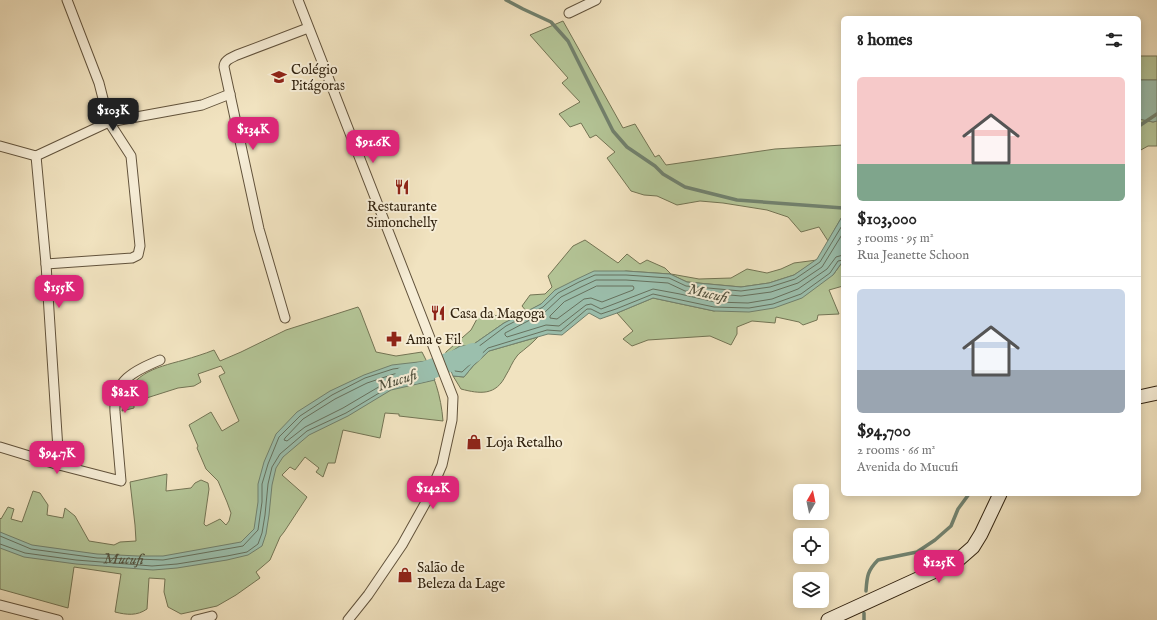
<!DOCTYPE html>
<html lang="en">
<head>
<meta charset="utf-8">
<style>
  body { margin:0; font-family:"IM FELL English",serif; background:#f6f6f6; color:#222; height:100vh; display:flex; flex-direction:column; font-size:15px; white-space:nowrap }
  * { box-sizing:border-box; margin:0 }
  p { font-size:13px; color:#767676 }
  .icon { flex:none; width:22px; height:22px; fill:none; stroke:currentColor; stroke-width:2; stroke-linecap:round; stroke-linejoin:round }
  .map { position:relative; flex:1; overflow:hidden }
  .side { position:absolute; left:841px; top:16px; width:300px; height:480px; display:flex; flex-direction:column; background:#fff; border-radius:6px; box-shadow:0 2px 10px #0003 }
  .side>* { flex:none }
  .needle { width:26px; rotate:9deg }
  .fabs { position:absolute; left:793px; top:484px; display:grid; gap:8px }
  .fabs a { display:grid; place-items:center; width:36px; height:36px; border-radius:6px; background:#fff; box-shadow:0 2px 10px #0003; font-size:20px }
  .price { position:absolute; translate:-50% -34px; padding:0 9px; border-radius:8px; background:#db2777; color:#fff; font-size:13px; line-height:26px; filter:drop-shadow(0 1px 2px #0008) }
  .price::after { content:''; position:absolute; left:50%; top:24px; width:12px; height:9px; margin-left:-6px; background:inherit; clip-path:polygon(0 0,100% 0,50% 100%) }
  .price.on { background:#222; color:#fff }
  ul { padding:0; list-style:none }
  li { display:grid; align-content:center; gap:8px; height:212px; padding:0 16px }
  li+li { border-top:1px solid #e0e0e0 }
  li span { display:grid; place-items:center; height:124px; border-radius:6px; color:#555 }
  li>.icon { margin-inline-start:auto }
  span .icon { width:72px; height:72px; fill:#fffc; stroke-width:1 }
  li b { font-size:17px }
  h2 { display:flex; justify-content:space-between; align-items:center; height:48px; padding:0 16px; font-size:17px }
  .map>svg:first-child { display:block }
</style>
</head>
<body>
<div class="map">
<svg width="1157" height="620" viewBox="0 0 1157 620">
  <rect width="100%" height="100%" fill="#f1e3c0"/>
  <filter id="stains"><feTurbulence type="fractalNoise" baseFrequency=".005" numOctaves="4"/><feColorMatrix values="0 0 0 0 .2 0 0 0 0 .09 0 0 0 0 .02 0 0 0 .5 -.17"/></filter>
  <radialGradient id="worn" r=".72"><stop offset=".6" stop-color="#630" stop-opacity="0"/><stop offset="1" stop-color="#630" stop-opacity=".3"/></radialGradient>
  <g fill="#b4c597" stroke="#737454">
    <path d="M563,21l60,107 12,-4 20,33 4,-2 7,10 109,-16 68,-4v70l-15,26 -9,-14 -18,5 -13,-15 -21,-7 -44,-7 -23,-2 -23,4 -20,-9 -13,-1 -13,-4 -24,-33 8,-6 -19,-17 -6,3 -9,-15 -11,4 -11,-13 21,-12 -18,-19 6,-5 -38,-43z"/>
    <rect x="1139" y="56" width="18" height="24"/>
    <path d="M1139,119l14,3 4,-1v25h-9l-9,5z"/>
    <path d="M585,240l33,23 9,-9 13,10 7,-4 18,8 6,6 28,5 32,-1 16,-9 20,4 14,-4 13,-6 23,-3 -23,15 -25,8 -28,4 -54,-5 -17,-8 -44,-3 -71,19 -14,14 -14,8 -5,-6 8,-11 15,-1 7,-7 -4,-11 25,-30z"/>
    <path d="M843,261v25l-14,4 10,24 -21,1 -1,5 -14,5 -4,-3 -23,-5 -1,6 -23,-2 -15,6v7l-6,11 -21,-9 -62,4 -16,6 -9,-7 10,-8 -16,-18 36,-15 61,13 119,-36z"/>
    <path d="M358,307l2,3 16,42 20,4 26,-4c12,23 19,43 21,69l-44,-5v-2l-14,-1 -5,25 -37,-8 -8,33h-7l-5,14 -7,-5 3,-4 -14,-11 -10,13 -5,-3 -8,8 25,22 -23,35 -4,5 -10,23 -14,12 4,6 -24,17 -19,11 -36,8 -13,-7 -4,-15 1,-13 -16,-1 -2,31c-10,7 -20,6 -32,3l6,-38 -47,-7 -6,41 -68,-19v-71l1,1 7,-12 6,2 -3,10 11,3 11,-31 7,2 8,12 -1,10 16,3 2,-10 10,8 14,25 25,4 6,-3 16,-1 -1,-16 -5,-43 37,-8 -1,17 25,-3 4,-5 6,-3 7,3 1,6 -5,35 2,2 14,-7 6,6 3,-4 2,-8 -4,-11 -9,-21 -12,-12 -9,-21 1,-2 -9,-21 22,-13 11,19 17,-10 -20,-45 6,-3 -4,-7 -23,8 3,8 -7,4 -16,2 -44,14v6l-12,3c5,-37 32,-43 62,-51 10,-3 20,-6 30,-10l6,11 21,-9 45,-22z"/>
    <path d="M490,314l21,6 -7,3 -33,23h-11l-15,10 1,-4 25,-22 7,-13z"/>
    <path d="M538,337c-4,4 -8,8 -12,11 -3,3 -7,5 -9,8 -5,6 -7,13 -11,19 -10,21 -26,19 -45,14l-8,-13 11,1 9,-11 16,-15z"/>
  </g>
  <g fill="#9bbfad" stroke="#71816e">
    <path d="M1139,80h18v41l-4,1 -14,-3z"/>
    <path d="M843,215v46l-10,14 -31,23 -28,10 -25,4 -35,-1 -61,-13 -36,15 -17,6 -11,-6 -27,22 -14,-1 -59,17 -16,15 -9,11 -11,-1 -8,-20 15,-10h11l33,-23 37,-19 14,-14 22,-11 17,-8h32l44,3 17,8 54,5 28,-4 25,-8 23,-16z"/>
    <path d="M427,361l8,19 -44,10 -43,26 -39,19 -26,22 -7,11 -4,17 -3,30 -3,19 -4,12 -14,9 -21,5 -50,8 -24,2 -77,-6 -52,-7 -24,-9v-16l32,13 65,9 41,2h25l78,-14 13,-13 4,-27v-18l6,-22 12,-28 21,-22 33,-21 34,-16 28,-10z"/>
  </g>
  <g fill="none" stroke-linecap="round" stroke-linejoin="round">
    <g stroke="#66715e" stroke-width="1">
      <path d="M843,224l-23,38 -25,17 -25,8 -29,4 -55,-5 -17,-8 -43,-3h-31l-16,7 -21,11 -15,14 -37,19 -32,24h-13l-10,7v2l4,12 7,1 26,-24 59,-18 14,1 26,-22h4l10,5 15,-5 37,-15 61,13 35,1 24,-4 28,-10 29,-21 8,-12 5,-1"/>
      <path d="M843,233l-21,34 -24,16 -27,9 -30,4 -56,-5 -17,-8 -42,-3h-30l-15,7 -20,10 -16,15 -36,19 -4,2v2l2,2 39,-12 13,1 27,-21 5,-1 10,5 52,-20 27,5 35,8 33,1 24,-4 26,-10 29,-20 9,-12 7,-2"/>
      <path d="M597,286h36l1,2 -1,2 -31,12 -11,-4 -7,1 -27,20 -7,-1v-2l14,-14z"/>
      <path d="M416,371l2,2 -2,2 -29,7 -44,26 -38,19 -18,14 -3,-1 1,-2 18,-19 32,-20 32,-16 27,-9z"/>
      <path id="s1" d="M0,536l31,13 66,9 40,1 26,1 80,-14 15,-16 4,-28v-18l6,-20 11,-27 21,-21 32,-21 33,-17 28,-9 31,-4 5,10 -2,3 -38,9 -43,26 -39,18 -27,23 -8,13 -4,17 -3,31 -3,18 -4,11 -11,8 -20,4 -50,8 -25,2 -76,-6 -51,-7 -25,-9"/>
    </g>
    <g stroke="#71816e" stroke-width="3.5">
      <path d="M506,0l17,9 28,13 17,19 45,90 14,16 28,19 8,8 22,13 52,13 106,8"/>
      <path d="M1139,126l18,-12"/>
      <path d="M866,591c1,-14 1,-20 12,-31l39,-8 18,-12 16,-14 7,-17 11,-15"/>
      <path d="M864,620v-7"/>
    </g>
    <path stroke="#9bbfad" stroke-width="20" d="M405,376l21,-5 47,-18"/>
    <g stroke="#62533c" stroke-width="11">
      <g id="minor">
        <path d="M298,0l155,397 -1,23 -10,45 -16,37 -24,43 -34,50 -20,25"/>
        <path d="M569,13l27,-13"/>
        <path d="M0,146l36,10 73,-34 93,-17 28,-11"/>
        <path d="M36,156l10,108 13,201"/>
        <path d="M46,264l86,-6 6,-3 2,-9 -9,-90 -22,-34 -10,-39 -32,-83"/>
        <path d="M285,318l-26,-89 -35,-162c0,-7 7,-9 13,-12l71,-27"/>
        <path d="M0,447l59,18 62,16 -6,-69c-2,-32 19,-41 45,-52"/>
        <path d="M0,605l58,15"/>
        <path d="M196,620l16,-4"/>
      </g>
    </g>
    <g stroke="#322310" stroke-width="15">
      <g id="secondary">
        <path d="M1139,397l18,-4"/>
        <path d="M828,620l129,-59 16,-14 8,-13 19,-40"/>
      </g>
    </g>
    <use href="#minor" stroke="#f6edd6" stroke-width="9"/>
    <use href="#secondary" stroke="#f6edd6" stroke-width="13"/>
  </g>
  <defs>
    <g id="school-bare" transform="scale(1.2)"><path d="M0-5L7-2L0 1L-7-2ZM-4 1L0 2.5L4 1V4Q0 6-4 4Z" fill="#8f2418" stroke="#f6edd6" stroke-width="2.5" paint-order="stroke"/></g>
    <g id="restaurant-bare" transform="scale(1.2)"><path d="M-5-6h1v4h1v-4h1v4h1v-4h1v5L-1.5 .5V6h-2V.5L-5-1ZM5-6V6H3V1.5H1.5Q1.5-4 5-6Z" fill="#8f2418" stroke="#f6edd6" stroke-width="2.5" paint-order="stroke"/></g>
    <g id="pharmacy-bare" transform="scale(1.2)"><path d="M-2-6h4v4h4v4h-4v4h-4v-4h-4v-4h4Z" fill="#8f2418" stroke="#f6edd6" stroke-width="2.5" paint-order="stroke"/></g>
    <g id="shop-bare" transform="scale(1.2)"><path d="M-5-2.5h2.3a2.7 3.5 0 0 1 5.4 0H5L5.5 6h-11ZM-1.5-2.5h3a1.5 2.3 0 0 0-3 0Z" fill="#8f2418" stroke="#f6edd6" stroke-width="2.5" paint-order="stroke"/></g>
  </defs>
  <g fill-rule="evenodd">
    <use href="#school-bare" x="279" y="77"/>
    <use href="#restaurant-bare" x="402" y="187"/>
    <use href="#restaurant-bare" x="438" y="313"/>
    <use href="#pharmacy-bare" x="394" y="339"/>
    <use href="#shop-bare" x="474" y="442"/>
    <use href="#shop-bare" x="405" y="575"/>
  </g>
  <g text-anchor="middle" stroke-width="4" stroke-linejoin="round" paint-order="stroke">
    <g font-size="14" fill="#322310" stroke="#f6edd6" text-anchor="start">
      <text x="291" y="74">Colégio<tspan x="291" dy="16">Pitágoras</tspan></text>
      <text x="402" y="211" text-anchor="middle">Restaurante<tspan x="402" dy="16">Simonchelly</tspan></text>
      <text x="450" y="318">Casa da Magoga</text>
      <text x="406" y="344">Ama e Fil</text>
      <text x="486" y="447">Loja Retalho</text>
      <text x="417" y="572">Salão de<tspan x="417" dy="16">Beleza da Lage</tspan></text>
    </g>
    <g font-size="15" font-style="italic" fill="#52523f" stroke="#f6edd6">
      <text transform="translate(708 293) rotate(13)" y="5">Mucufi</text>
      <text transform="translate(397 380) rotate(-18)" y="5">Mucufi</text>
      <text dy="5" stroke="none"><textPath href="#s1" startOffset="127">Mucufi</textPath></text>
    </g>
  </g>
  <rect width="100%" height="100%" filter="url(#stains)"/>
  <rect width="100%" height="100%" fill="url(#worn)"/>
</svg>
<div class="fabs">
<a><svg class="needle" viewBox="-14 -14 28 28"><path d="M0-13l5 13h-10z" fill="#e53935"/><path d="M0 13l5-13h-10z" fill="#767676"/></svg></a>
<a><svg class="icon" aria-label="locate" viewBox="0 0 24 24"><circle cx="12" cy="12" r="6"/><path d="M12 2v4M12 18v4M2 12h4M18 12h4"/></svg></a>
<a><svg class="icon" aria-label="layers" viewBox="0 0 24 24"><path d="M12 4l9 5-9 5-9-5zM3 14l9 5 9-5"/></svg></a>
</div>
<b class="price on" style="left:113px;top:132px">$103K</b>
<b class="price" style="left:253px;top:151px">$134K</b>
<b class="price" style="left:373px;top:164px">$91.6K</b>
<b class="price" style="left:59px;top:309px">$155K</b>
<b class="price" style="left:125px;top:414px">$82K</b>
<b class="price" style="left:57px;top:475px">$94.7K</b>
<b class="price" style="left:433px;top:510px">$142K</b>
<b class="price" style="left:939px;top:584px">$125K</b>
<section class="side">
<h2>8 homes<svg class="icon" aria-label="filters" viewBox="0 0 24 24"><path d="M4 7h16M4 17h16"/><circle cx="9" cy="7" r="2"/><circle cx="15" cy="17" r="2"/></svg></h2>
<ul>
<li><span style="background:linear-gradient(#f6c9c9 70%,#7fa58c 0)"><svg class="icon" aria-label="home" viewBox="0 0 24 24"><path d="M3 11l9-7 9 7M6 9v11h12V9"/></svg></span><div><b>$103,000</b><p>3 rooms · 95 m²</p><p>Rua Jeanette Schoon</p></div></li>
<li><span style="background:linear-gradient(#c9d6e8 65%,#9aa5b1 0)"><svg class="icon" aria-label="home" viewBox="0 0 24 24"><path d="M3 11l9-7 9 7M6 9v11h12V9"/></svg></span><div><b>$94,700</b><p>2 rooms · 66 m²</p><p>Avenida do Mucufi</p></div></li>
</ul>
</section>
</div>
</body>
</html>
